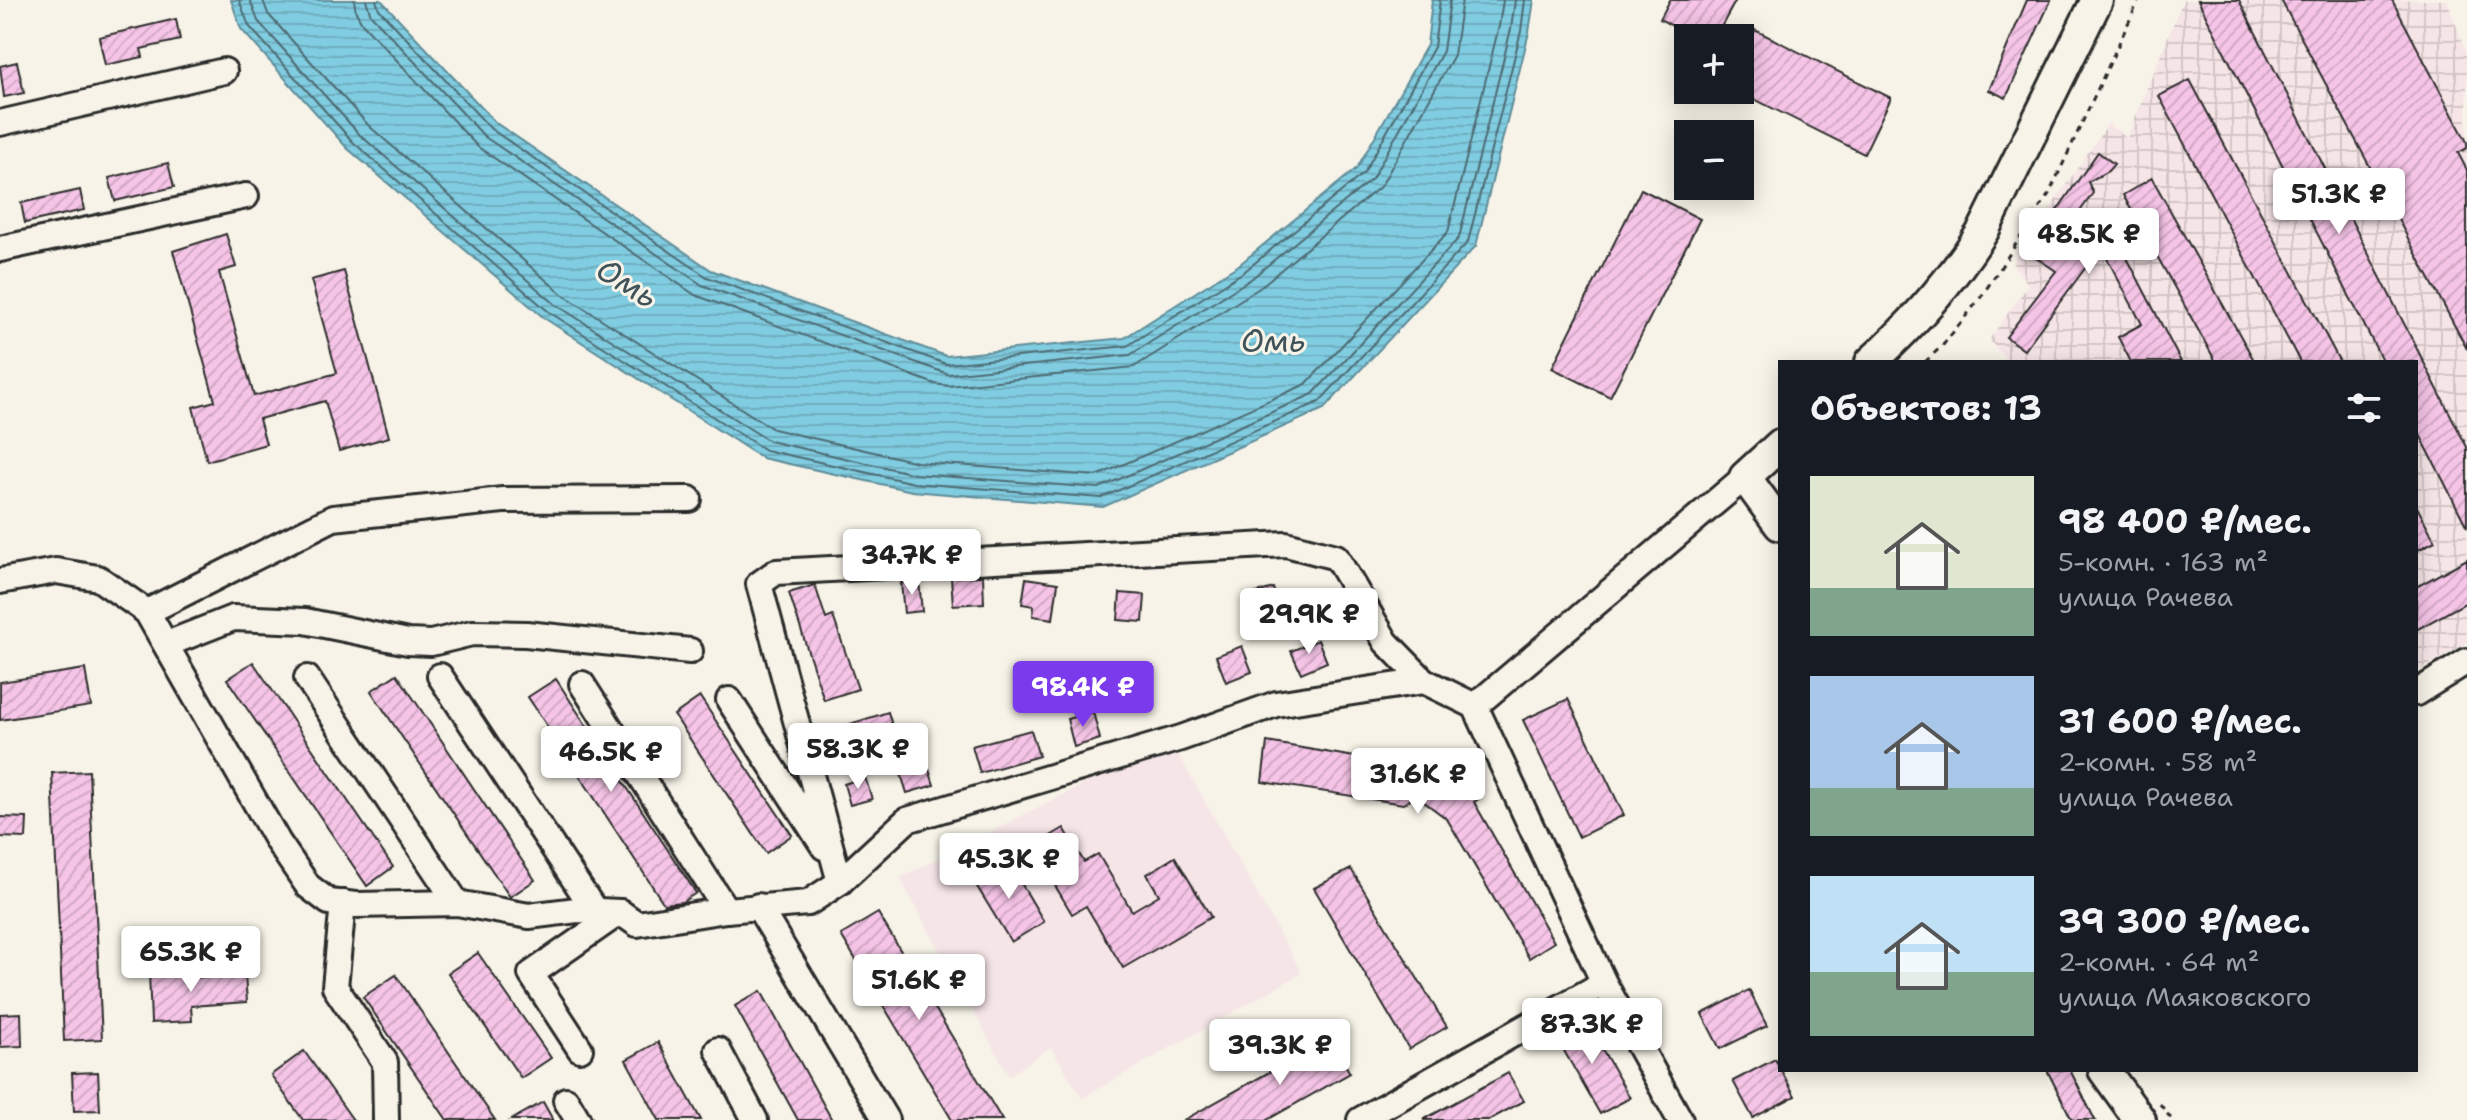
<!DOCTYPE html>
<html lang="ru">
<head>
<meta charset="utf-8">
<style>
  body { margin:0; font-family:"Shantell Sans",sans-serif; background:#20242c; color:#f1f3f6; height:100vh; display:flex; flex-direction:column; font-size:30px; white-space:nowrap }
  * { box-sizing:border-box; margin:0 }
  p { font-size:26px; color:#9ea1a6 }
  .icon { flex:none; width:44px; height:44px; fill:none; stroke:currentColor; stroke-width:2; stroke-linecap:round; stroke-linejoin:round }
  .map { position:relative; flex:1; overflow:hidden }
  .drawer { position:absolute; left:1778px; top:360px; width:640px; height:712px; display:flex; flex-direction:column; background:#171b24; border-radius:0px; box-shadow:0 4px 20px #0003 }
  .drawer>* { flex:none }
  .fabs { position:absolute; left:1674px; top:24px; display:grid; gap:16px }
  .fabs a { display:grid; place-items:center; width:80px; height:80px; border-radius:0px; background:#171b24; box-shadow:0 4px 20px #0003; font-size:40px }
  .price { position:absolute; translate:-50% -68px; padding:0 18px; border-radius:8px; background:#fff; color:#222; font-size:26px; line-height:52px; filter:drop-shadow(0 2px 4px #0008) }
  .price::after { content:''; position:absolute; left:50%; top:48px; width:24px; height:18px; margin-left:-12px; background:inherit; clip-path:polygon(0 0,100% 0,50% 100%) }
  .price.on { background:#7c3aed; color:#fff }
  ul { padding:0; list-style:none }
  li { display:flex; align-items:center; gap:24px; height:200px; padding:0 32px }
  li span { display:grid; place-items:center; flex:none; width:224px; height:160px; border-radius:0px; color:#555 }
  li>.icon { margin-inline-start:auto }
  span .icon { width:96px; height:96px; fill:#fffc; stroke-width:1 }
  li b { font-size:34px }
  h2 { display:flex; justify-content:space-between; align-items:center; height:96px; padding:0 32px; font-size:34px }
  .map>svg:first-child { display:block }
</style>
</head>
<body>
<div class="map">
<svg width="2467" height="1120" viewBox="0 0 2467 1120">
  <defs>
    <pattern id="industrial-grid" width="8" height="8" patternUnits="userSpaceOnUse" patternTransform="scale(2)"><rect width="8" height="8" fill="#f6e5e7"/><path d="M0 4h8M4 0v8" fill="none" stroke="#d3c5c6"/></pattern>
    <pattern id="water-rules" width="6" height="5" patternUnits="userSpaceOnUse" patternTransform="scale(2)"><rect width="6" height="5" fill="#80cce0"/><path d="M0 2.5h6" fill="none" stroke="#6fafc0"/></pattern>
    <pattern id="building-hatch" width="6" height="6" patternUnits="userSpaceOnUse" patternTransform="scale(2)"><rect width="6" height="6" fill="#f5c4e6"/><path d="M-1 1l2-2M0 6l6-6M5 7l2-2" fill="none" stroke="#d2a9c5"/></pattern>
  </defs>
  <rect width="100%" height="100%" fill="#f7f3e8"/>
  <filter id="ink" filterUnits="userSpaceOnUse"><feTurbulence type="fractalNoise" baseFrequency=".0125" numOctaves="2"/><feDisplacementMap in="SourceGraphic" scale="16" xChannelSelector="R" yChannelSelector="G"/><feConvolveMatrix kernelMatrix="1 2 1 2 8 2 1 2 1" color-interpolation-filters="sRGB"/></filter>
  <g filter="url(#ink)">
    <path fill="#f6e5e7" d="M1170,740l132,233 -220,125 -31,-51 -42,29 -109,-198z"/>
    <path fill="url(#industrial-grid)" d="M2183,0h264l20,55v588l-51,29v-310h-414l4,-4 -17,-18 39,-55 -16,-22 96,-139 19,14z"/>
    <path fill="url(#water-rules)" stroke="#5e8c98" stroke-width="2" d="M231,0h150l115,123 215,147 235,86 178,-18 116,-74 117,-96 70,-123 5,-45h102l-5,32 -53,214 -152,163 -221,98 -191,-16 -150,-33 -218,-140 -197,-170 -106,-119z"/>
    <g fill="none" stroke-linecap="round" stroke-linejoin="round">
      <g stroke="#4d6b73" stroke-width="2">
        <path d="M239,0l10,26 104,116 196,170 216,138 149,33 187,15 218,-96 149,-160 53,-211 4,-31"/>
        <path d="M250,0l8,21 102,114 195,169 214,137 146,33 184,14 214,-94 146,-156 52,-209 4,-29"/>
        <path d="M263,0l5,14 101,112 193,168 211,135 144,33 180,14 209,-92 142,-152 51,-206 4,-26"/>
        <path d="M354,0l2,12 6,11 116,124 217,148 240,89 13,2 186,-19 124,-78 123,-103 73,-131 8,-55"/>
        <path d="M366,0l5,15 114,122 217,148 246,89 182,-19 121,-76 121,-100 71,-128 7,-51"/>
        <path d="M376,0l3,9 112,120 216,148 239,87 181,-18 118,-75 119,-98 70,-126 6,-47"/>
      </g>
    </g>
    <g fill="url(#building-hatch)" stroke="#2b2b2b" stroke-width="2">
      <path d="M1670,0h66l-21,38h-21l-34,-19z"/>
      <path d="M2027,0h24l-45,98 -17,-8z"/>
      <path d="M2198,0h41l228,447v80l-51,-100v-65h-33z"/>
      <path d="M2281,0h111l75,142v6l-9,5 9,17v179z"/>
      <path d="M176,19l4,21 -39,9 2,8 -38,8 -6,-28z"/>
      <path d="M1755,30l136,68 -27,56 -124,-62v-33z"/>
      <path d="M17,62l7,31 -20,4 -4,-31z"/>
      <path d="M2190,80l150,282h-40l-141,-266z"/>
      <path d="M2098,152l16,12 -6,7 -20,11 5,11 -22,31 6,-3 44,33 3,-2 57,110h-50l-13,-25 24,-13 -41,-77 -77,103 -18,-13 50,-66 -28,-19z"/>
      <path d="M168,163l6,24 -59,14 -6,-23z"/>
      <path d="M2152,178l103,184h-39l-93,-167z"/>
      <path d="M1641,189l59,30 -90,178 -58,-29z"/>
      <path d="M80,190l4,20 -59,13 -4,-20z"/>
      <path d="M226,234l10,33 -17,5 35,124 83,-23 -26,-93 33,-9 45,166 -50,14 -14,-50 -66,18 7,25 -59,17 -14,-54 22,-6 -42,-150z"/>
      <path d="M2416,505l19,36 -19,10z"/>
      <path d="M2467,559v43l-51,28v-43z"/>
      <path d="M983,576l1,27 -31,2 -2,-28z"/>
      <path d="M1026,578l32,5 -5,36 -20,-3 1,-10 -12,-2z"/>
      <path d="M919,581l3,30 -18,2 -3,-30z"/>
      <path d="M815,585l11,34 7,-3 25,73 -34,11 -35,-107z"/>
      <path d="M1273,588l9,28 -12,3 2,7 -17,6 -11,-35z"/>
      <path d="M1120,593l25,2 -2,27 -25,-2z"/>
      <path d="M1318,640l9,22 -26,11 -10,-22z"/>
      <path d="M1242,646l10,26 -26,10 -10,-26z"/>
      <path d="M253,662l140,205 -26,19 -140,-207z"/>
      <path d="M85,669l6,37 -91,14v-38z"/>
      <path d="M397,674l138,206 -25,17 -139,-206z"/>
      <path d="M556,679l140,214 -14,9 -18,2 -136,-207z"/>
      <path d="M700,697l92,138 -26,18 -92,-138z"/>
      <path d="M1568,699l56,116 -45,22 -56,-117z"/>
      <path d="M888,712l6,20 -50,16 -6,-20z"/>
      <path d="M1093,712l7,27 -26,8 -7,-28z"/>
      <path d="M1031,730l8,26 -59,17 -8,-27z"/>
      <path d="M1267,742l152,26v-11l29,9 14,9 18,23 -6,4 80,140 -25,16 -82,-139 -31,-23 -13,8 -141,-22z"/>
      <path d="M927,763l7,22 -27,8 -7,-22z"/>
      <path d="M89,771l13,268 -38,2 -12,-268z"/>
      <path d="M865,777l7,22 -22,6 -6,-21z"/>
      <path d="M0,817l27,1 -1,20 -26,-1z"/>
      <path d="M1064,828l20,34 14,-8 34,57 27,-16 -12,-21 28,-17 36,60 -88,51 -37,-62 -14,8 -40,-67z"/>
      <path d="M1007,859l37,63 -33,20 -38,-62z"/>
      <path d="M1351,869l96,158 -38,22 -95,-161z"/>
      <path d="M878,913l124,207h-50l-111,-185z"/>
      <path d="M478,953l73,105 -30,20 -73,-105z"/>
      <path d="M190,970v8l55,-4 2,28 -56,4 1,15 -41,2 -2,-51z"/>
      <path d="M396,975l99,145h-48l-84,-123z"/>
      <path d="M1749,990l18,36 -47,23 -18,-35z"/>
      <path d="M761,991l71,129h-34l-63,-114z"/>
      <path d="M21,1013l1,33 -22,1v-33z"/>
      <path d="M1585,1019l45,79 -30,16 -45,-79z"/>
      <path d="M1330,1038l20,35 -83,47h-83z"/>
      <path d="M658,1042l43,78h-42l-33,-60z"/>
      <path d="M304,1051l49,69h-50l-32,-45z"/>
      <path d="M1775,1059l20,37 -42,22 -20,-37z"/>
      <path d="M2047,1070h23l25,50h-23z"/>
      <path d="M98,1072l2,38 -26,1 -2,-38z"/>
      <path d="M1508,1073l16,28 -35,19h-66z"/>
      <path d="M543,1102l10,18h-42z"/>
    </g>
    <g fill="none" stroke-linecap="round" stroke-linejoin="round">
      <g stroke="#2b2b2b" stroke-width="30">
        <g id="minor">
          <path d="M0,123l224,-52"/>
          <path d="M0,249l246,-53"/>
          <path d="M0,581l56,-10 42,7 49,34 131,230 30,44 21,16 27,3 101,-2 72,13 48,-6 43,2 17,12 89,-14 82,-7 32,-21 67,-62 274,-82 95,-34 148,-23"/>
          <path d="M147,612l186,-94 170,-18 186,-1"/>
          <path d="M167,644l66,-26 72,3 103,21 23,1 41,-10 54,1 164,17"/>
          <path d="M440,676l155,235"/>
          <path d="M307,678l150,225"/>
          <path d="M582,684l144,226"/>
          <path d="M2416,693l51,-32"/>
          <path d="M729,700l95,147"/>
          <path d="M1475,706l270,-229"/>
          <path d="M840,882l-81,-298 17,-12 510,-28 50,13 50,85 38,39 51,25 129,277 76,137"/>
          <path d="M343,903l-8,84 50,75 1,58"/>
          <path d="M758,906l128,214"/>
          <path d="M580,1049l-49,-75 89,-62"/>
          <path d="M718,1050l37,70"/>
          <path d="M566,1100l12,20"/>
          <path d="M1360,1120l244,-137"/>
        </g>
      </g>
      <g stroke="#2b2b2b" stroke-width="36">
        <g id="major">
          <path d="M1871,362c43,-39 81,-82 112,-131l114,-231"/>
          <path d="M1780,445l-35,32 35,48"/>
          <path d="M2104,1070l36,50"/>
        </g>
      </g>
      <g stroke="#2b2b2b" stroke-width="3" stroke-dasharray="6 6" stroke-linecap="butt">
        <path d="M1925,362l18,-17 38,-48 68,-103 90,-194"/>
        <path d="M2160,1104l12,16"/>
      </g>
      <use href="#minor" stroke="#f7f3e8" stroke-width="24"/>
      <use href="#major" stroke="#f7f3e8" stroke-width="30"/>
    </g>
  </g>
  <g text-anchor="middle" stroke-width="6" stroke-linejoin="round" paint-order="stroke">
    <g font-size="32" font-style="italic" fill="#405358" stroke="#f7f3e8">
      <text transform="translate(627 283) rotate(32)" y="11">Омь</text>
      <text x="1273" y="352">Омь</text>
    </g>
  </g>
</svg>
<div class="fabs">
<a>+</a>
<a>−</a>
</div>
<b class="price" style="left:2339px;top:236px">51.3K ₽</b>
<b class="price" style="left:2089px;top:276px">48.5K ₽</b>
<b class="price" style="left:912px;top:597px">34.7K ₽</b>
<b class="price" style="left:1309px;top:656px">29.9K ₽</b>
<b class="price on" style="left:1083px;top:729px">98.4K ₽</b>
<b class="price" style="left:858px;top:791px">58.3K ₽</b>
<b class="price" style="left:611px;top:794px">46.5K ₽</b>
<b class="price" style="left:1418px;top:816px">31.6K ₽</b>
<b class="price" style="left:1009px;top:901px">45.3K ₽</b>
<b class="price" style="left:191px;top:994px">65.3K ₽</b>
<b class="price" style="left:919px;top:1022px">51.6K ₽</b>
<b class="price" style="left:1592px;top:1066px">87.3K ₽</b>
<b class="price" style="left:1280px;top:1087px">39.3K ₽</b>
<section class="drawer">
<h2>Объектов: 13<svg class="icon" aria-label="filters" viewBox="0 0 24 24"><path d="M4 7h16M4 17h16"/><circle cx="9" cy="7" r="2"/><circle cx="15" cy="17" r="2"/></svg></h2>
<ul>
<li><span style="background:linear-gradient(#dfe7d0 70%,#7fa58c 0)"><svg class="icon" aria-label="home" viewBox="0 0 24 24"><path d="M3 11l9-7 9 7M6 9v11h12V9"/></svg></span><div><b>98 400 ₽/мес.</b><p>5-комн. · 163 m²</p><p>улица Рачева</p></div></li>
<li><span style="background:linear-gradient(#a9c7e8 70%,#7fa58c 0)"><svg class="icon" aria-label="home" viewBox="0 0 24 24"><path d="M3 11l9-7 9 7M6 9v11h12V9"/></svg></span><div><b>31 600 ₽/мес.</b><p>2-комн. · 58 m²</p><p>улица Рачева</p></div></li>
<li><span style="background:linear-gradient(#bfe0f5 60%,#7fa58c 0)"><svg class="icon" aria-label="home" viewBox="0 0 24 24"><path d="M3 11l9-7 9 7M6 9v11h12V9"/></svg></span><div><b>39 300 ₽/мес.</b><p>2-комн. · 64 m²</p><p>улица Маяковского</p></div></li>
</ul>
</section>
</div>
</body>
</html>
